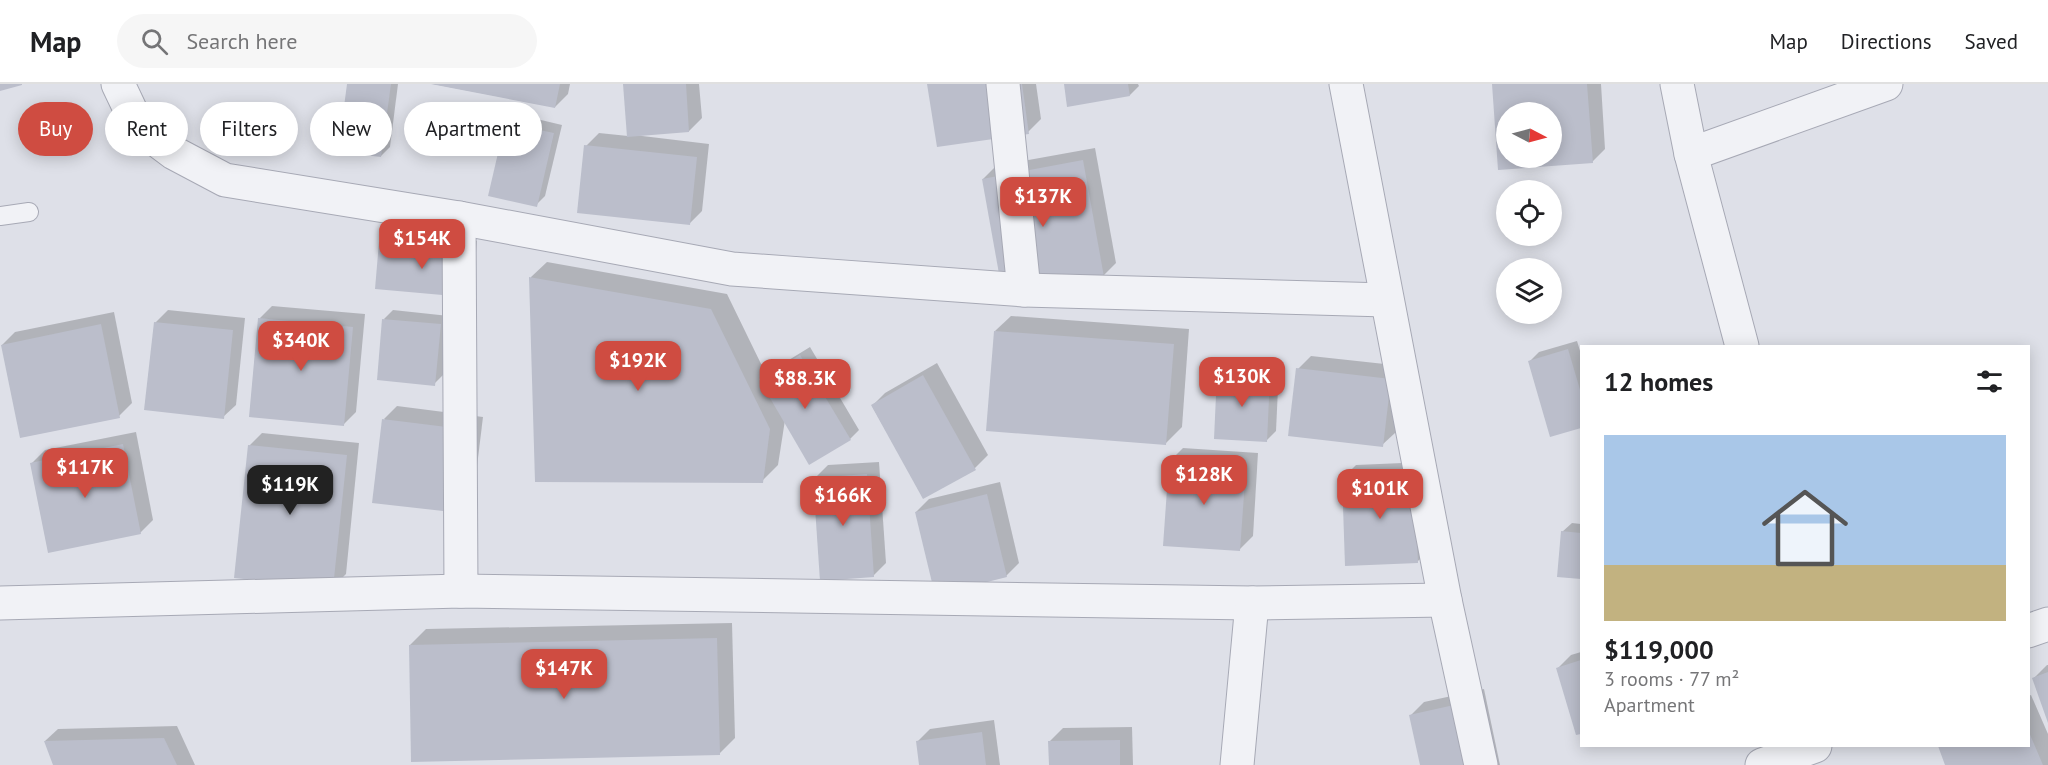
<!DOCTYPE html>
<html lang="en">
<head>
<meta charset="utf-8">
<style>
  body { margin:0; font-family:"PT Sans",sans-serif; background:#f6f6f6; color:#202124; height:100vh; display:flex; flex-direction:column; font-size:22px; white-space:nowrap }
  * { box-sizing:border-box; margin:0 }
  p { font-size:20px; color:#757577 }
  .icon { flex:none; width:33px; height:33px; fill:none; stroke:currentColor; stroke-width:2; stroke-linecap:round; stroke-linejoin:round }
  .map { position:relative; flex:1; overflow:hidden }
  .details { position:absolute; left:1580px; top:261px; width:450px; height:402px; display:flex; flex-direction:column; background:#fff; border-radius:0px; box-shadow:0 3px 15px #0003 }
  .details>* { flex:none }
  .banner { position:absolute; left:18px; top:18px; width:570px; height:54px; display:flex; gap:12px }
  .needle { width:39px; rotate:96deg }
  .tools { position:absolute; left:1496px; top:18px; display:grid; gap:12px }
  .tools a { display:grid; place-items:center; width:66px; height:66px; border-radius:50%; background:#fff; box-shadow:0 3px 15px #0003; font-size:30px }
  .price { position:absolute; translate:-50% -51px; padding:0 14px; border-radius:12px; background:#cf4c41; color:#fff; font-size:20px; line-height:39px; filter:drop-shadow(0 2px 3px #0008) }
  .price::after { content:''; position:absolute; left:50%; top:36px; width:18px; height:14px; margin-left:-9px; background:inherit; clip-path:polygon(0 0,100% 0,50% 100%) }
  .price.selected { background:#222; color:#fff }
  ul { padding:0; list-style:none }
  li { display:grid; align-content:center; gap:12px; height:318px; padding:0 24px }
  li+li { border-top:2px solid #e0e0e0 }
  li span { display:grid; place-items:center; height:186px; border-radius:0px; color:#555 }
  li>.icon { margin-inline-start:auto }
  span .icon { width:108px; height:108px; fill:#fffc; stroke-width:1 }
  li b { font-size:26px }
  h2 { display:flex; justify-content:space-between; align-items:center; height:72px; padding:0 24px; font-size:26px }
  .pill { padding:0 21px; border-radius:27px; background:#fff; box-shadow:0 3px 15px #0003; font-size:21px; line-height:54px }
  .pill.selected { background:#cf4c41; color:#fff }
  header { display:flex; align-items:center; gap:36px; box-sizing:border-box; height:84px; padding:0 30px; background:#fff; border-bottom:2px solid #e0e0e0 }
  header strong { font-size:28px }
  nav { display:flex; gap:33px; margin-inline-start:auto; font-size:21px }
  .search { width:420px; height:54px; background:#f6f6f6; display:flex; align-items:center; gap:15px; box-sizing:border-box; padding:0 21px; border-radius:33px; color:#757577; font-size:22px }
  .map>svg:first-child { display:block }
</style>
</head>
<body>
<header>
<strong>Map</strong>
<div class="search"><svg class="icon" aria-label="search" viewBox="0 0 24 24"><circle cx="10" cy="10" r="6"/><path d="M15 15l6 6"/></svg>Search here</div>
<nav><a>Map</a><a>Directions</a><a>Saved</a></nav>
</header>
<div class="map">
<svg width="2048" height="681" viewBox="0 0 2048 681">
  <rect width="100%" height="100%" fill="#dee0e8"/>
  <g fill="#0003" fill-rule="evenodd">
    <path d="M348,0h50l-8,63 -9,9z"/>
    <path d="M433,0h137l-2,10 -13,13z"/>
    <path d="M624,0h75l3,34 -13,13 -55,4 75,9 -7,67 -13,13 -103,-78 13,-13 29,3z"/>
    <path d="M929,0h107l5,35 -13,13z"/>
    <path d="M1065,0h73l1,2 -9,9z"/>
    <path d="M1494,0h107l4,65 -13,13 -93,6zM1506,28h45v46h-45z"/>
    <path d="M516,30l46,11 -17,71 -9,9 -46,-10 17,-72z"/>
    <path d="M1095,64l21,115 -13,13 -120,-97 13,-13z"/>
    <path d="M390,149l87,8 -4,45 -93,-44z"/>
    <path d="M547,178l180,32 39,80 44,-27 49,83 -9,9 -65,-19 -7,45 -16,16 -226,-1 -5,-203z"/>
    <path d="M272,222l93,8 -9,98 -13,13 -84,-106z"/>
    <path d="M168,226l77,8 -9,87 -13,12 -68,-94z"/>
    <path d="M393,226l56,6 -6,59 -9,9 -50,-65z"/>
    <path d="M114,228l18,91 -13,13 -117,-71 13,-13z"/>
    <path d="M1011,232l178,13 -7,98 -16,16 -171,-112z"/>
    <path d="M1577,257l4,13v72l-51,-65 9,-9z"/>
    <path d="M1311,272l92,10 -8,67 -13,12 -84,-76z"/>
    <path d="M937,279l51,92 -13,13 -51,29 -52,-91 13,-13z"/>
    <path d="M1228,281l51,2 -3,64 -9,9 -49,-66z"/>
    <path d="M397,322l86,11 -10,82 -89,-80z"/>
    <path d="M136,348l17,88 -13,13 -108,-70 13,-13z"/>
    <path d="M262,349l97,10 -13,131 -13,13 -84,-141z"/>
    <path d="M1183,364l75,5 -5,83 -13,13 -70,-88z"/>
    <path d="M879,378l7,101 -13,13 -58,-98 13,-13z"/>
    <path d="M1426,378l4,87 -13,13 -74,-84 13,-13z"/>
    <path d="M1000,398l19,81 -13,13 -90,-64 13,-13z"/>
    <path d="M1572,439l9,1v53l-19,-45z"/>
    <path d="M732,539l3,115 -16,16 -309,-109 16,-16z"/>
    <path d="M1581,568v80l-23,-64 13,-13z"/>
    <path d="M2047,581h1v55l-14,-42z"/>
    <path d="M1484,605l16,76h-79l-10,-50 13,-13z"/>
    <path d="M2031,611l17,39v31h-102l-6,-19h88v-50z"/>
    <path d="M994,636l6,45h-80l-3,-23 13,-13z"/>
    <path d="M177,642l18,39h-141l-9,-24 13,-12z"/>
    <path d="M1132,643l1,38h-83v-24l13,-13z"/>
  </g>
  <g fill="#bbbecb" fill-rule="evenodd">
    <path d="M0,0h22v1l-22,6z"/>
    <path d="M347,0h44l-10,73 -43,-5z"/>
    <path d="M431,0h129l-5,24z"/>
    <path d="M623,0h63l3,48 -62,5z"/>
    <path d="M927,0h95l7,50 -92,13z"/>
    <path d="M1064,0h64l2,12 -63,11z"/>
    <path d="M1492,0h95l6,79 -95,7zM1506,28h45v46h-45z"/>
    <path d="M505,39l49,10 -17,74 -49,-11z"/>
    <path d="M584,61l113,12 -7,68 -113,-12z"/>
    <path d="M1083,76l21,117 -101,19 -21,-117z"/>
    <path d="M379,158l89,8 -3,47 -90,-8z"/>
    <path d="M529,193l182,32 59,120 -7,54 -228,-1z"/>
    <path d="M258,234l95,9 -9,99 -95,-9z"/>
    <path d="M382,235l59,5 -6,62 -58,-6z"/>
    <path d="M154,238l79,8 -9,89 -80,-9z"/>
    <path d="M101,240l19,94 -100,20 -19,-93z"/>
    <path d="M994,247l180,13 -8,101 -180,-14z"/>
    <path d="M1568,265l13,44v35l-31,9 -22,-76z"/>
    <path d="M800,271l51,85 -42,25 -50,-86z"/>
    <path d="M1296,284l95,11 -8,68 -95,-11z"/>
    <path d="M1217,289l53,3 -3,66 -53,-3z"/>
    <path d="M923,291l53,95 -53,29 -52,-94z"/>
    <path d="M382,335l89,11 -10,83 -89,-10z"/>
    <path d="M123,360l18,90 -93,19 -18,-90z"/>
    <path d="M248,361l99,10 -14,133 -99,-10z"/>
    <path d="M1169,377l77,5 -6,85 -77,-5z"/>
    <path d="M867,390l7,103 -54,4 -7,-103z"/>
    <path d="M1414,390l4,89 -73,3 -3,-89z"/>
    <path d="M987,410l20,83 -72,18 -20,-83z"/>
    <path d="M1561,447l20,2v46l-24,-2z"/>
    <path d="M717,554l3,117 -309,7 -2,-117z"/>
    <path d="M1581,576v74l-5,1 -20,-67z"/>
    <path d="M2048,588v51l-16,-45z"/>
    <path d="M1472,617l13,64h-65l-11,-50z"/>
    <path d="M2028,646l15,35h-98l-7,-19h90z"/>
    <path d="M982,648l4,33h-67l-3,-24z"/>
    <path d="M164,654l13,27h-124l-9,-24z"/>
    <path d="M1120,656v25h-71l-1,-24z"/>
  </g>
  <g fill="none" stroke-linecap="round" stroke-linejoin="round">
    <g stroke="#a7a9b5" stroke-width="20">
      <path id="lane" d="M0,132l29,-4"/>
    </g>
    <g stroke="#a7a9b5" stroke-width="35">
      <g id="street">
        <path d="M118,0l20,42 36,27 51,27 234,38 273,51 292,21 362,10"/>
        <path d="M1003,0l21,206"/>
        <path d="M1346,0l99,516 36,165"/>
        <path d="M1677,0l14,70 51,192"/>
        <path d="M1691,70l195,-70"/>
        <path d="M459,134l2,373"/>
        <path d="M0,519l461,-12 791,12 193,-3"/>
        <path d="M2028,547l20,-7"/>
        <path d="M1237,681l15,-162"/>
        <path d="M1762,681l53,-19"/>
      </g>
    </g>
    <use href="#lane" stroke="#f1f2f6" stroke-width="18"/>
    <use href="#street" stroke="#f1f2f6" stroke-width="33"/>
  </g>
</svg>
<div class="tools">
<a><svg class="needle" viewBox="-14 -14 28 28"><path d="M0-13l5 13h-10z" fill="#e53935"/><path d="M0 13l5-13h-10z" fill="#757577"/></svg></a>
<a><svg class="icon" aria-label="locate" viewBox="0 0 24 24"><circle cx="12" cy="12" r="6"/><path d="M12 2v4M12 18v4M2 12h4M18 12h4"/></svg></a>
<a><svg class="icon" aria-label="layers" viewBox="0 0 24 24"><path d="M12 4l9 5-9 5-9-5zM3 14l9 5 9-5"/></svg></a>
</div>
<b class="price" style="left:1043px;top:144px">$137K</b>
<b class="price" style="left:422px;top:186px">$154K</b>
<b class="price" style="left:301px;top:288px">$340K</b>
<b class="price" style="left:638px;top:308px">$192K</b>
<b class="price" style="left:1242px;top:324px">$130K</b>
<b class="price" style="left:805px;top:326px">$88.3K</b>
<b class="price" style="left:85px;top:415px">$117K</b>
<b class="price" style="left:1204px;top:422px">$128K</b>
<b class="price selected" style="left:290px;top:432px">$119K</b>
<b class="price" style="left:1380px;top:436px">$101K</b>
<b class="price" style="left:843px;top:443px">$166K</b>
<b class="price" style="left:564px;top:616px">$147K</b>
<div class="banner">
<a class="pill selected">Buy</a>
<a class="pill">Rent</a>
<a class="pill">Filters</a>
<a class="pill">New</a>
<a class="pill">Apartment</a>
</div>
<section class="details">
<h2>12 homes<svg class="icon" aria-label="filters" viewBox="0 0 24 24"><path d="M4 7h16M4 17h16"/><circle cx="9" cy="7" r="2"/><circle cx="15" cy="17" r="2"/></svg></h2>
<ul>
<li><span style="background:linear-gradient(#a9c7e8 70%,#c2b280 0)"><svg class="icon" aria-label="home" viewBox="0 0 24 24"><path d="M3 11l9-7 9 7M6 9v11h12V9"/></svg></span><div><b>$119,000</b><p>3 rooms · 77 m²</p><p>Apartment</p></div></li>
</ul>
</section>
</div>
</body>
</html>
